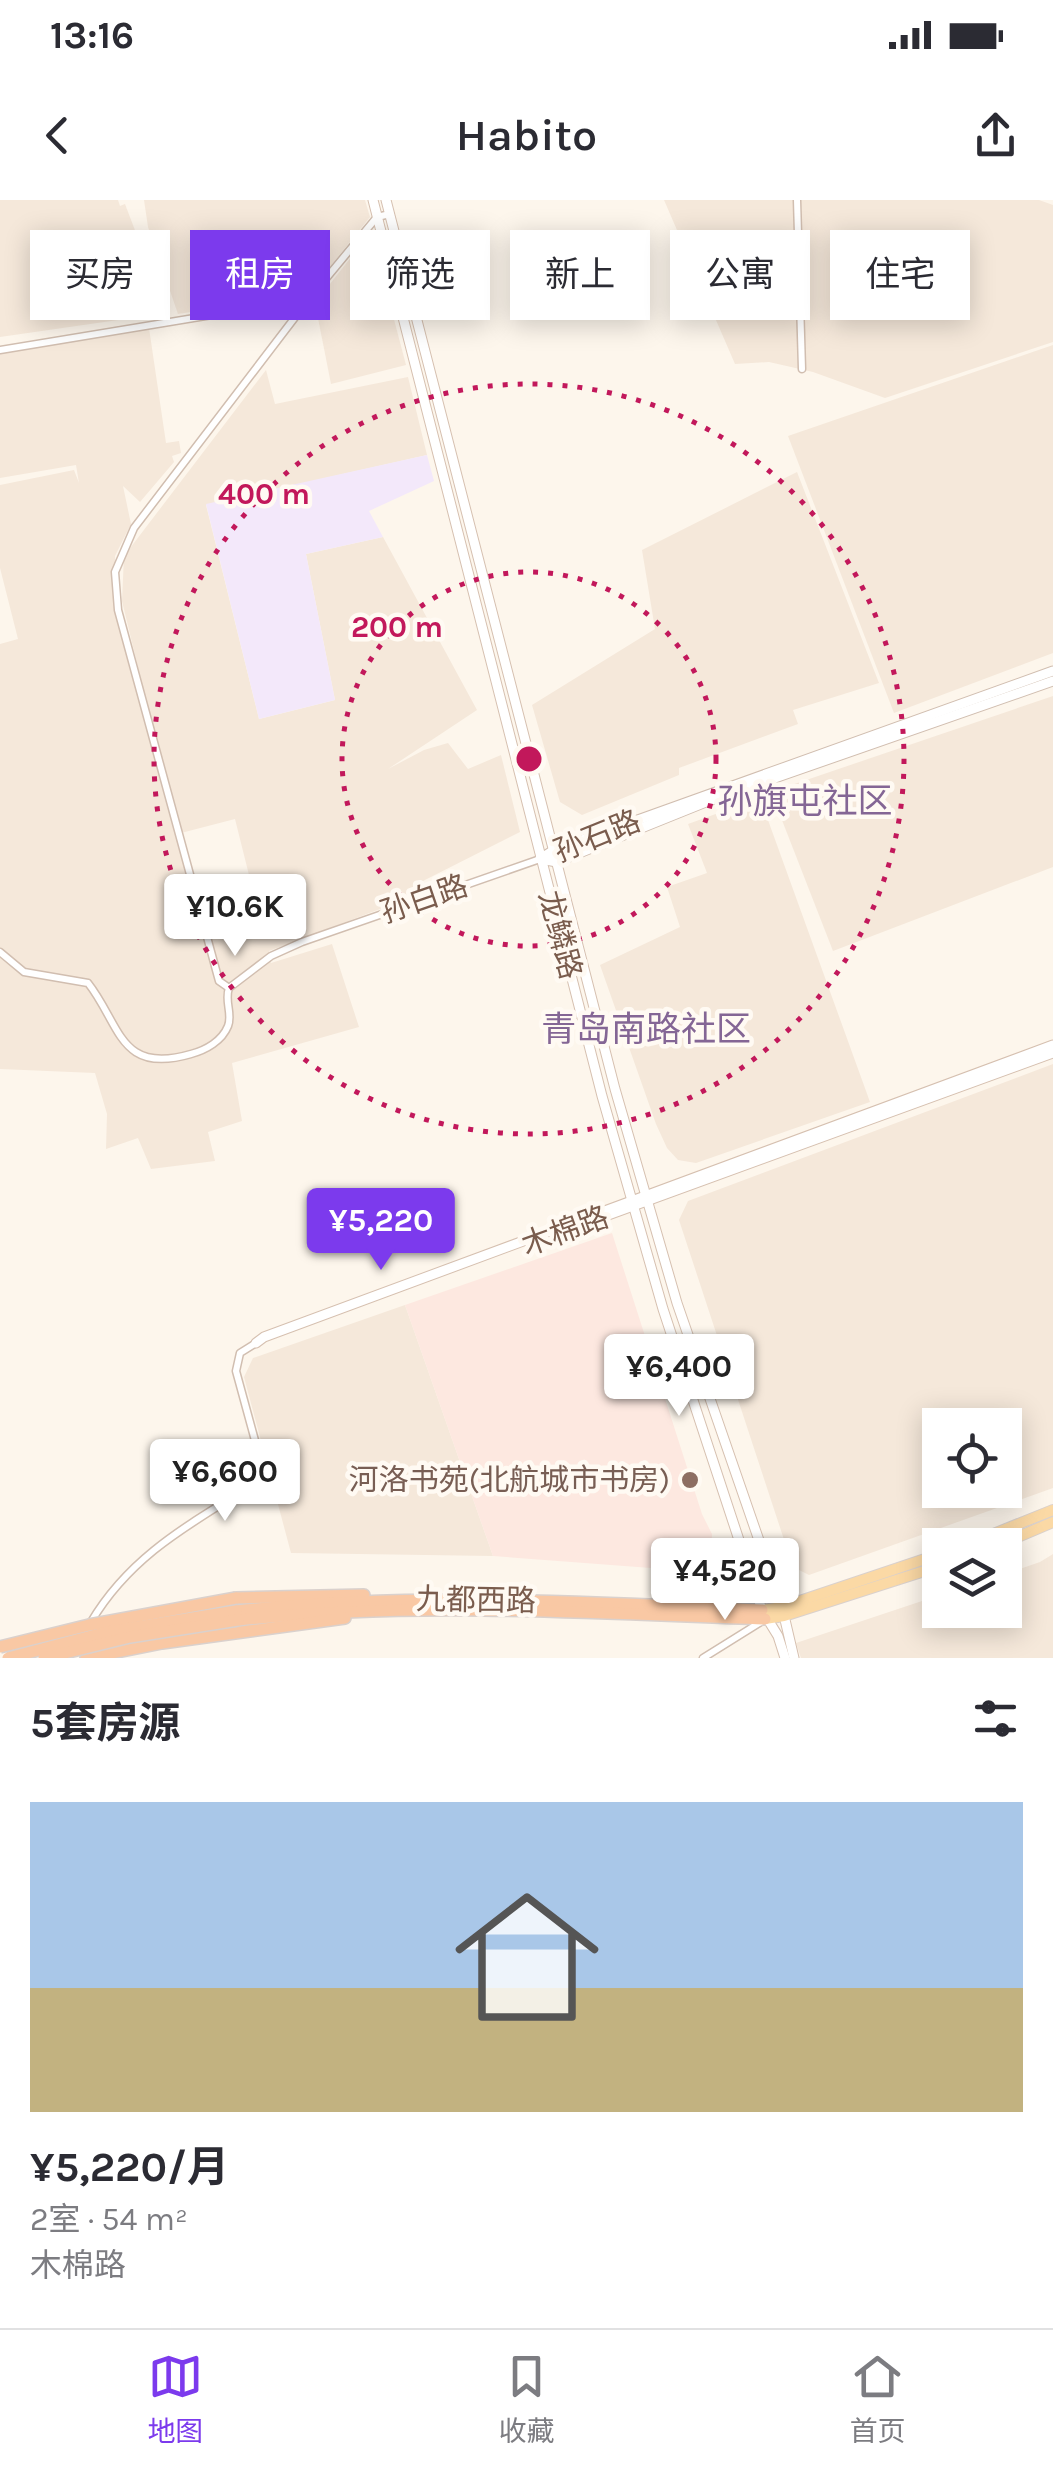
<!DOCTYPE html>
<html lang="zh">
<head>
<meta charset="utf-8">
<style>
  body { margin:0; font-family:Karla,"Noto Sans SC",sans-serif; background:#f7f7f7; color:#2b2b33; height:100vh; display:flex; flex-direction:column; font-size:38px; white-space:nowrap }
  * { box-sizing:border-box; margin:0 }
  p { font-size:32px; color:#7c7c81 }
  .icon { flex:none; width:55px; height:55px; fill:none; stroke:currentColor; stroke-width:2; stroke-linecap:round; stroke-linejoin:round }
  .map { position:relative; height:1458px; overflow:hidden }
  .side { display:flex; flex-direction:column; background:#fff; flex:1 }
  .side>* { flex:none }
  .guide { position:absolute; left:30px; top:30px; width:995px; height:90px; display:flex; gap:20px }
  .controls { position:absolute; left:922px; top:1208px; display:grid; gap:20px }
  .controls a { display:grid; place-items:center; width:100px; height:100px; border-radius:0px; background:#fff; box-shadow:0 5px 25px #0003; font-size:50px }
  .price { position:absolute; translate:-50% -85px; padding:0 22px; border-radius:10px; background:#fff; color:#222; font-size:32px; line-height:65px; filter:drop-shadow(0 2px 5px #0008) }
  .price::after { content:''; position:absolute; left:50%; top:60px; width:30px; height:22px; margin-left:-15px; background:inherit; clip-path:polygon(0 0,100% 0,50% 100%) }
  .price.on { background:#7c3aed; color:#fff }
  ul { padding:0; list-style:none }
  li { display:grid; align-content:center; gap:20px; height:530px; padding:0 30px }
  li span { display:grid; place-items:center; height:310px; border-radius:0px; color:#555 }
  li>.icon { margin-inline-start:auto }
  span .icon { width:180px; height:180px; fill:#fffc; stroke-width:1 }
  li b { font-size:42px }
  h2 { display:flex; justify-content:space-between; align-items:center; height:120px; padding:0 30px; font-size:42px }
  .pill { padding:0 35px; border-radius:0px; background:#fff; box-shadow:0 5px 25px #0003; font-size:35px; line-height:90px }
  .pill.on { background:#7c3aed; color:#fff }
  .status { display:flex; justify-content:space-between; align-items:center; height:70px; padding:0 50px; background:#fff; direction:ltr }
  .status svg { height:28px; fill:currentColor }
  header { display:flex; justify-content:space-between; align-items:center; height:130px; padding:0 30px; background:#fff; font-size:45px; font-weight:600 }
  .tab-bar { display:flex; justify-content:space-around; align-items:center; height:140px; border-top:2px solid #e1e1e2; background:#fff; font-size:28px; color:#7c7c81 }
  .tab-bar a { display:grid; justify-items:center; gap:5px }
  .tab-bar .on { color:#7c3aed }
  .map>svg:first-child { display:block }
</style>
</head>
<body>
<div class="status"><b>13:16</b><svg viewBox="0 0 49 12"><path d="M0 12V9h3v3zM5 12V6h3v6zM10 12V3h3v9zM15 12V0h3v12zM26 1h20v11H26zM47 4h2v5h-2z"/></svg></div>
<header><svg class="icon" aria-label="back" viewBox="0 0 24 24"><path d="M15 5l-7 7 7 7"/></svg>Habito<svg class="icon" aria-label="share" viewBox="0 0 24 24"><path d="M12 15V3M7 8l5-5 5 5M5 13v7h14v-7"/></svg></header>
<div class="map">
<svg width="1053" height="1458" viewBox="0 0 1053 1458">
  <rect width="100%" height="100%" fill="#fdf6ec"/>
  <g fill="#f5e8da" fill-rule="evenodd">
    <path d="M0,0h118l2,6 5,-2 11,29 -5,3 8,81 -139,20z"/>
    <path d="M144,0h221l5,17 -62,77 -130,20 -30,-87z"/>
    <path d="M664,0h375l14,5v137l-168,56 -72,-26 -44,-10 -34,2z"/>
    <path d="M371,32l35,133 -75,19 -16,-81z"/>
    <path d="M149,128l17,115 13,-2 2,12 -9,3 2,6 -34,40 -17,-16 8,38 -16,32 2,54 34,111 -29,-120 2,-45 142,-186 9,34 133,-27 19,78 -221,50 53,214 76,-19 -29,-146 77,-17 94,173 -89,59 36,-19 24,-7 20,26 33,-14 19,77 -99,50 4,10 -156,59 2,12 61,-19 27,83 -127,36 10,58 -34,11 7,29 -64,8 -13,-31 -32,11 1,-35 -12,-41 -95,-4v-425l18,-5 -18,-71v-83l74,-15 5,13 -3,-18 -76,13v-125zM235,619l21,84 -46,20 -29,-90z"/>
    <path d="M1053,145v308l-159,60 -106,-277z"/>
    <path d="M797,272l82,211 -86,27 5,14 -119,44v7l-97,40 -22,-13 -28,-97 123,-76 -13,-79z"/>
    <path d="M1053,496v171l-220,84 -62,-159z"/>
    <path d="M760,598l110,304 -174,61 -18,-3 -11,-12 -11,-24 -56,-159 80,-38 -13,-40 40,-14 -19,-49z"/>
    <path d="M1053,864v424l-244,87 -16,-8 -114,-347 9,-19zM1005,1225v65h-65v-65z"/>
    <path d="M405,1105l88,251 -202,-3 -47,-176 9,-19z"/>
    <path d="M1053,1354v104h-252l-5,-15 144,-48v15h65v-36l35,-12z"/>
  </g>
  <path fill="#fde8e0" d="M612,1033l90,281 10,20 -1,25 -7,13 -211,-16 -88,-251z"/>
  <path fill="#f3e8fa" d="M427,255l7,26 -65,30 14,26 -77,17 29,146 -76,19 -53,-215z"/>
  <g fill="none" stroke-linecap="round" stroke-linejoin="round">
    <g stroke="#d1beb0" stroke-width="9">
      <g id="minor">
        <path d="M797,0l5,169"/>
        <path d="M0,150l309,-51"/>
        <path d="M0,752l24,20 64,11c33,42 31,92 103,71 15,-4 31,-13 37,-28 5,-12 -4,-25 1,-38l42,-32 31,-14 238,-83"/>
        <path d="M229,788l-10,-7 -101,-371 -3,-38 19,-44 175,-229 68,-82 13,-3"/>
        <path d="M91,1422c42,-71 107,-102 174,-145l-29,-106 4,-18 16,-10"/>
        <path d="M703,1458l61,-38"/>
      </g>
    </g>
    <g stroke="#d1beb0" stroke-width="11">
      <g id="tertiary">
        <path d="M540,659l14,-9 499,-179"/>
        <path d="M540,659l17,3 149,-60 347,-121"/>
      </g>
    </g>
    <g stroke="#d6c0b0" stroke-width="11">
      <g id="secondary">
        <path d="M373,0l229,896 61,213 99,301 16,26 7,22"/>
        <path d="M386,0l229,889 62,214 105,304 12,51"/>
        <path d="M567,1030l486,-177"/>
        <path d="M256,1143l8,-6 789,-292"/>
      </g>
    </g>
    <g stroke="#dad1cd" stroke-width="12">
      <g id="primary">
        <path d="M966,1345l87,-35"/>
        <path d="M999,1345l54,-23"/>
        <path d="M762,1410l20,-3 158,-53"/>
        <path d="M765,1419l19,-3 156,-50"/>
      </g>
    </g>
    <g stroke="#dad1cd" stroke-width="14">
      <g id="trunk">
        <path d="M236,1398l128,-3"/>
        <path d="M236,1411c175,-19 350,-9 526,-1"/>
        <path d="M238,1420c175,-19 352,-7 527,-1"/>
        <path d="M86,1458l76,-15 183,-25"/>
      </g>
    </g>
    <use href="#minor" stroke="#fff" stroke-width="6"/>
    <use href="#tertiary" stroke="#fff" stroke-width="9"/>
    <use href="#secondary" stroke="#fff" stroke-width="9"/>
    <use href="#primary" stroke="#fbd9a5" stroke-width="10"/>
    <use href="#trunk" stroke="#f9c8a4" stroke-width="11"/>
    <g stroke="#dad1cd" stroke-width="14" stroke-linecap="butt">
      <g id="trunk-bridge">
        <path d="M0,1447l89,-22 147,-27"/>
        <path d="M8,1458l99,-26 129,-21"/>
        <path d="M44,1458l86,-21 108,-17"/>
      </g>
    </g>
    <use href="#trunk-bridge" stroke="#f9c8a4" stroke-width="11"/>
  </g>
  <g fill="none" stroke="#c2185b" stroke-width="5" stroke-dasharray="5 10">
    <circle cx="529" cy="559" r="187"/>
    <circle cx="529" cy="559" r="375"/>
  </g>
  <circle fill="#8d6e63" stroke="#fffaf3" stroke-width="4" cx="690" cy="1280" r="10"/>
  <g text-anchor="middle" stroke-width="9" stroke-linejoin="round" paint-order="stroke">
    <g font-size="30" fill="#7a5c4d" stroke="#fffaf3">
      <text transform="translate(597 636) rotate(-22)" y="10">孙石路</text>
      <text transform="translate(424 699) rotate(-19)" y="10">孙白路</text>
      <text transform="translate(560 735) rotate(75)" y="10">龙鳞路</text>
      <text transform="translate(565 1031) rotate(-20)" y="10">木棉路</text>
      <text transform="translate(476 1400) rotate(1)" y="10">九都西路</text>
    </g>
    <g font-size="30" fill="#785e54" stroke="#fffaf3" text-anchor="end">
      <text x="670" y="1290">河洛书苑(北航城市书房)</text>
    </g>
    <g font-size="35" fill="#846695" stroke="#fffaf3">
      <text x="805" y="613">孙旗屯社区</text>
      <text x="646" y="841">青岛南路社区</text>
    </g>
  </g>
  <circle cx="529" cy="559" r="15" fill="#c2185b" stroke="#fffaf3" stroke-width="5"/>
  <g font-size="30" text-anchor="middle" font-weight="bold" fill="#c2185b" stroke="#fffaf3" stroke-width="9" stroke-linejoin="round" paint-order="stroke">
    <text x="264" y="304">400 m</text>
    <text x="397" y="437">200 m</text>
  </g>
</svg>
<div class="controls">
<a><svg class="icon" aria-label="locate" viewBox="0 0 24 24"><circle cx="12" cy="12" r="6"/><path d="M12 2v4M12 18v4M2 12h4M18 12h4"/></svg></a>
<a><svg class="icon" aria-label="layers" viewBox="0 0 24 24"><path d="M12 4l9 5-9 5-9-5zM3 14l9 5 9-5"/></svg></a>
</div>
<b class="price" style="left:235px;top:759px">¥10.6K</b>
<b class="price on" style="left:381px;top:1073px">¥5,220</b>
<b class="price" style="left:679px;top:1219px">¥6,400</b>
<b class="price" style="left:225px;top:1324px">¥6,600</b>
<b class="price" style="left:725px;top:1423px">¥4,520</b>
<div class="guide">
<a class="pill">买房</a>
<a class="pill on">租房</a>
<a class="pill">筛选</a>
<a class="pill">新上</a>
<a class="pill">公寓</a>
<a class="pill">住宅</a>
</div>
</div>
<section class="side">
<h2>5套房源<svg class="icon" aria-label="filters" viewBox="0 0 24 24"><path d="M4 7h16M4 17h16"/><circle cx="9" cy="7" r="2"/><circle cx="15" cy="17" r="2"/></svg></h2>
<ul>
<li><span style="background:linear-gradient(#a9c7e8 60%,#c2b280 0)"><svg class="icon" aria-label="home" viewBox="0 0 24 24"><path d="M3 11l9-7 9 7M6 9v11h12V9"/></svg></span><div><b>¥5,220/月</b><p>2室 · 54 m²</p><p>木棉路</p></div></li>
</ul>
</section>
<nav class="tab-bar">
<a class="on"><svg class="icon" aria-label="map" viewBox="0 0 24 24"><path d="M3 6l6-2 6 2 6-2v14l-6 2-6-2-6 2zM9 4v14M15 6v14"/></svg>地图</a>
<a><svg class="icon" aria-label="saved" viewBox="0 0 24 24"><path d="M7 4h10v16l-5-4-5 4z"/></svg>收藏</a>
<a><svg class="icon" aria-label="home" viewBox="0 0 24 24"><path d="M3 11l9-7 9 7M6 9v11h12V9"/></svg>首页</a>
</nav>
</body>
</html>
